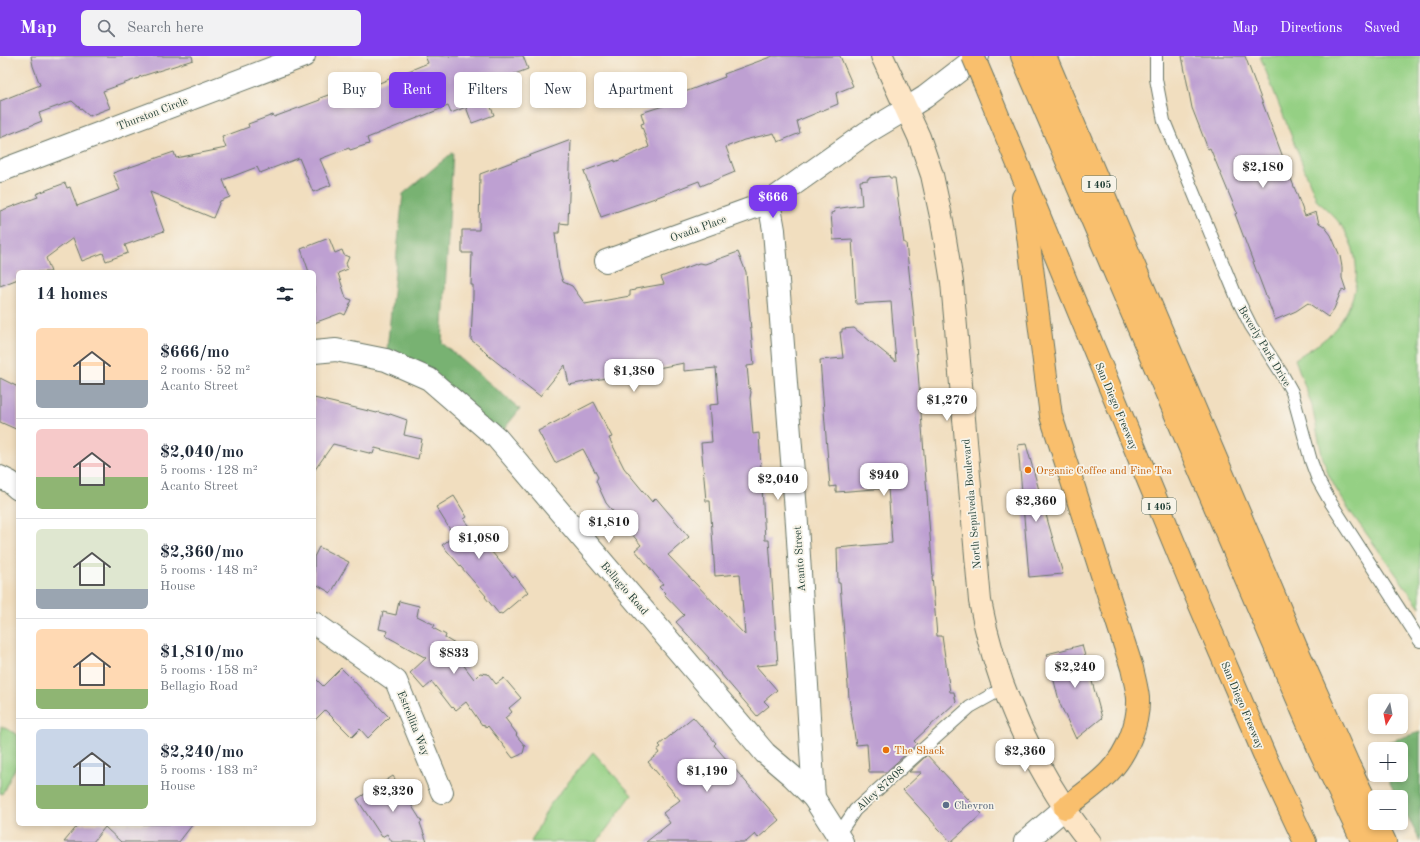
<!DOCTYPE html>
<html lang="en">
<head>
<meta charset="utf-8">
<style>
  body { margin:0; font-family:"Old Standard TT",serif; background:#f2f2f3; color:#1f2937; height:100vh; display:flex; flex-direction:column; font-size:15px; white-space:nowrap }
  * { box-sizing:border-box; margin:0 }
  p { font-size:13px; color:#747a83 }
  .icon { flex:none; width:22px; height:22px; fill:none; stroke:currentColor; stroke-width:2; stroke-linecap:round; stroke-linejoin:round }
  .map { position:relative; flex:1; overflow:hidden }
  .drawer { position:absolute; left:16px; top:214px; width:300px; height:556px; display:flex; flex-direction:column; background:#fff; border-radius:6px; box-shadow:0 2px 6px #0003 }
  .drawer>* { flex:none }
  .guide { position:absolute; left:328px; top:16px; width:380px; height:36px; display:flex; gap:8px }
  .needle { width:26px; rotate:190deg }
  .fabs { position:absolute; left:1368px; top:638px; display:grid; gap:8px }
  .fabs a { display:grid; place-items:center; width:40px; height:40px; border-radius:6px; background:#fff; box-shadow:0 2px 6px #0003; font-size:20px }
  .price { position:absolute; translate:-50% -34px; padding:0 9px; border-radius:8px; background:#fff; color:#222; font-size:13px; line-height:26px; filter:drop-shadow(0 1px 2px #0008) }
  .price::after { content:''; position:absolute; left:50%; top:24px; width:12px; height:9px; margin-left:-6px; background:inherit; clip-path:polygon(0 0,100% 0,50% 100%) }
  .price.selected { background:#7c3aed; color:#fff }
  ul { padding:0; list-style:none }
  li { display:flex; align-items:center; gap:12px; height:100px; padding:0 20px }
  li+li { border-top:1px solid #e0e1e3 }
  li span { display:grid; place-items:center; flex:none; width:112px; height:80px; border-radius:6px; color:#555 }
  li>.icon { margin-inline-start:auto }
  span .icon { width:48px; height:48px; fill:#fffc; stroke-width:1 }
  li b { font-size:17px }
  h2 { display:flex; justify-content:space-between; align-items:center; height:48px; padding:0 20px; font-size:17px }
  .tag { padding:0 14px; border-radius:6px; background:#fff; box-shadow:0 2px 6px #0003; font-size:14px; line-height:36px }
  .tag.selected { background:#7c3aed; color:#fff }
  header { display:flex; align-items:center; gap:24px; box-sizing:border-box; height:56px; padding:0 20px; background:#7c3aed; color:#fff }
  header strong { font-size:19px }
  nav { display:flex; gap:22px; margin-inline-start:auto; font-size:14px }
  .search { width:280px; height:36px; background:#f2f2f3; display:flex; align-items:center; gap:10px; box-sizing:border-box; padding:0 14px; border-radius:6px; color:#747a83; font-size:15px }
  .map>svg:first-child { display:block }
</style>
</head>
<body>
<header>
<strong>Map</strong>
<div class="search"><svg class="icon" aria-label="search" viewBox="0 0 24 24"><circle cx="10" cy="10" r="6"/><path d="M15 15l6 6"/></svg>Search here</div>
<nav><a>Map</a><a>Directions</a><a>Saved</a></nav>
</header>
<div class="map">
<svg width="1420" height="786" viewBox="0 0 1420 786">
  <rect width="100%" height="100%" fill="#f7f3e8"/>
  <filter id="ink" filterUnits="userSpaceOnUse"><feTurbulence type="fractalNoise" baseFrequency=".025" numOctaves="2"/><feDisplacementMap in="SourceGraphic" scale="8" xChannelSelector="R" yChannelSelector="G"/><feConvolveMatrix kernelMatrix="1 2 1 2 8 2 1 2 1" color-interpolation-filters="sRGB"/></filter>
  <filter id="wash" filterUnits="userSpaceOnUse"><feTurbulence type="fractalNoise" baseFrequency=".012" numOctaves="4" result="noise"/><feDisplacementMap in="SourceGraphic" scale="16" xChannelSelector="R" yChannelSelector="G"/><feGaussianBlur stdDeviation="0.9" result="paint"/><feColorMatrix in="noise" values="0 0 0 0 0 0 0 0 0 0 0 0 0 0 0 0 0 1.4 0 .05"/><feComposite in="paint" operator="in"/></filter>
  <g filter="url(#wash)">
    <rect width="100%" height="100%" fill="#f1debf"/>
    <g fill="#95d084" stroke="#5a865c">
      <path d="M1260,0h160v551l-68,-93 -16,-25 -8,-15 -6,-19 -10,-49 -17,-47c10,-7 22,-13 31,-21 29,-26 40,-67 21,-103 -7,-14 -18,-24 -30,-34z"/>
      <path d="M1,670l17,9v28l-16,31 -2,-1z"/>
      <path d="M593,696l39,43 -35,47h-66l18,-36z"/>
    </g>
    <g fill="#78b272" stroke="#4c7853">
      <path d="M453,96l-11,191 78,66 -23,29 -111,-78 17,-166z"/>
      <path d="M1420,676v109l-19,-37v-7h-4l-11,-22h15v-26h-26v5l-4,-7z"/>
    </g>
    <g id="blocks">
      <g fill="#bea0d2">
        <path d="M31,0h161l1,4 -54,17v1l-36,13 7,17 -21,8 -17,-15 -33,12 3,8 -42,17v-37l40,-16 -7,-19z"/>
        <path d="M425,0h98l5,13 -45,17 11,29 -22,8 -6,-16 -15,6 -3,-7 -81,32 2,6 -19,6 -1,-2 -29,11 11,26 -18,7 -14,-34 -39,15 -3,-6 -34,13 7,17 -10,4 -7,17 -63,-26 14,39 -39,14 3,8 -22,8 -3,-8 -21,8 -9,-23 -27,20 5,14h-33v7l-18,7v-75l38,-14 -2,-3 29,-11 2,5 3,-1 7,19 43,-16 -7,-17 61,-21 2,6 50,-10 -4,-11 27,-10 -1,-3 25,-9 1,2 46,-17v-2l55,-20 2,6 51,-21z"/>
        <path d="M773,0h67l13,30 -17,7 2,11 -41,17 3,12 -22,9 -4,-9 -30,7 -18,7 9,25 -34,14 -2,-5 -44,17 -54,19 -17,-46 31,-11v2l34,-15 -8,-23 3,-1 -3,-10 44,-14 -3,-6 43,-16 -1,-3z"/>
        <path d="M1182,0h63l60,160 11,-4 3,11 5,3 7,9 9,21 2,11v11l4,12 -5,1 -7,18 -6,8 -20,-14 -12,8 -21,9 -40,-106 2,-1 -27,-65 -2,1 -16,-41z"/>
        <path d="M571,84l-3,84 -8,-1 -1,10h-4l4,36 4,13 9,4 13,18 45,-8v-5l5,-1v-1l29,-5 -3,-7 38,-14 6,1 33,-12 8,20 8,93 -7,1 2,21 2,5 -1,6 3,36 6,-1 6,107h4l9,124 -22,2 21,24 -13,11 5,5 -12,10 -49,-57 1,-1 -33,-36 8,-7 -20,-21 1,-1 -6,-6 4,-3 -28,-34 6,-5 -35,-42 -10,-22 2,-4 -15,-28 -28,14 -17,-32 56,-29 18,35 -3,1 15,30 28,34 4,-4 33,39 -21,18 77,80 -5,-61 -25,2 -5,-75h-4l-5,-58 11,-1 -3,-37 10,-1 -3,-36 -32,3v-8l-115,22 -4,-20 -25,31 -51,-40 -6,-6v-1l-12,-9 2,-45v-10h-2l1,-32h-10v-23h17l1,-56z"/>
        <path d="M889,120l1,2h5l9,65h2l8,75 19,258h-1l5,60h5l8,56h4l2,10 -42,39 3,3 -31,28h-17l-2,-28 -11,1 -7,-47 -9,-115h-2l-1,-35 55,-5 -4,-55 -52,4v-6l-6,1 -10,-127 23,-2 -3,-26h2v-3l12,-1 42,34 -5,-60 -35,2 -4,-65 -19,1 -2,-27 4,-1 -1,-3 28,-4 -2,-24 8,-1v-2z"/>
        <path d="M329,182l6,15 7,-3 2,5 5,2 -3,7 2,5 -10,4 8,25 6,2 -7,15 -4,-2 -27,10v-51h-5l-8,-23z"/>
        <path d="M0,322l18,9v43l-18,-8z"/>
        <path d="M314,342l63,15 1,-1 11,3 1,-1 17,6 -3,15 18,4 -4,20 -43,-11 -2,6 -40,-10 -19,27z"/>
        <path d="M1026,388l26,92 11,38 -34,3 -11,-132z"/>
        <path d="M454,440l13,21 -3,2 49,58 2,-1 13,16 -26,22 -2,-1 -1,1 -14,-17 1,-1 -44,-51 12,-9 -18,-29z"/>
        <path d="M319,491l30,15 -18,31 -17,-10v-26z"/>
        <path d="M399,545l20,5 -2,10 18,9 -2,3 13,7 -1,3 10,6 -2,4 1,1 -1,2 21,28 6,-6 8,1 8,10 8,-6 17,20 -12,10 3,4 -7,6 12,16 -1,1 9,11 -2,7 -3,2 -7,3 -25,-32 -2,2 -3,-4 -1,1 -16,-23 -10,8 -3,-3 -1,1 -20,-26 -8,7 -14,-16 16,-15 -40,-22 2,-5 -9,-2 4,-17 13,3z"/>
        <path d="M1082,589l20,73 -26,21 -16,-35 -13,-50z"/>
        <path d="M341,612l48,49 -21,21 -8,-9 -8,8 -27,-27 -11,11v-44l9,9z"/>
        <path d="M693,661l23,26 -2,2 65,75 -21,18 -3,-4 -9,8h-100l24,-19 -7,-10 17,-13 -32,-38 11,-9 -2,-3 4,-3 -2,-2z"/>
        <path d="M927,699l55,59 -31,28 -48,-52 19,-18h-13z"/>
        <path d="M393,720l29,46 -2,1 7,19h-35l-5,-8 -5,3 -25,-38z"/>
        <path d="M79,768h114l-14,18h-58l-16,-15 -12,15h-29z"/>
      </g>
    </g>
  </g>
  <g filter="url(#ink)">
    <use href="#blocks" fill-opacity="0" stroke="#687565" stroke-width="1"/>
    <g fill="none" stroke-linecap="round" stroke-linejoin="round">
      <g stroke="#687565" stroke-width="14">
        <g id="service">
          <path d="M1156,0v23l8,42 73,177 14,28 31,48 10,18 19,69 7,19 13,23 89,138"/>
          <path d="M836,782l19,-28 115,-103 34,-19"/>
        </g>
      </g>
      <g stroke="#687565" stroke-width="24">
        <g id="minor">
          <path d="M0,115l304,-115"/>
          <path d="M769,146l5,28 23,294 17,274"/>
          <path d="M606,205l163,-59 97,-69 40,-24"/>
          <path d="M314,296l22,-2 50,10 43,19 68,59 268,315 27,23 22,22 28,44"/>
          <path d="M0,421l10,5 8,7"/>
          <path d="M314,567l82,58 46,111"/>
          <path d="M1025,786l40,-34"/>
        </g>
      </g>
      <g stroke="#687565" stroke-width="24">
        <path id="tertiary" d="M906,53l19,-12 53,-41"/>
      </g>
      <g stroke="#687565" stroke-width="24">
        <path id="secondary" d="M882,0l37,81 13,38 10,46 10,61 28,319c14,74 43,143 85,207 7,12 16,23 25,34"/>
      </g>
      <g stroke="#687565" stroke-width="24">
        <g id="motorway">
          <path d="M1022,0l297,693 44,93"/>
          <path d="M1045,0l251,591 52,117 27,57"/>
          <path d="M984,26l209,507 74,172 38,81"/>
          <path d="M1023,141l28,219 81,252c2,10 5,20 6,30 1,25 -11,55 -28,73 -13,14 -30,25 -45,37"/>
          <path d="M1376,767l9,19"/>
        </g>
      </g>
      <use href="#service" stroke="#fff" stroke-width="12"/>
      <use href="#minor" stroke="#fff" stroke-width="22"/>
      <use href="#tertiary" stroke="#fff" stroke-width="22"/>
      <use href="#secondary" stroke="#fde5c5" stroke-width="22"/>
      <use href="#motorway" stroke="#f9bf6d" stroke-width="22"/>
      <g stroke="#687565" stroke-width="24" stroke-linecap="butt">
        <path id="motorway-bridge" d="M973,0l11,26"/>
      </g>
      <use href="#motorway-bridge" stroke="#f9bf6d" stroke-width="22"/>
    </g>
  </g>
  <g fill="#e8710a" stroke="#f7f3e8" stroke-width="1.5">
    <circle cx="1028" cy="414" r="4"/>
    <circle cx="886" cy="694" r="4"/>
  </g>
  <circle fill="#5c6f8a" stroke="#f7f3e8" stroke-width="1.5" cx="946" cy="749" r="4"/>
  <g text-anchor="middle" stroke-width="3.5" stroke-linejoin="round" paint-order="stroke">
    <g fill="#f7f3e8" stroke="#60746a" stroke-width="1">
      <rect x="1082" y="120" width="34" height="16" rx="3"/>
      <rect x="1142" y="442" width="34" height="16" rx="3"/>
    </g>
    <g font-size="10" font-weight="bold" fill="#1f3d34">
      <text x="1099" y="132">I 405</text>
      <text x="1159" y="454">I 405</text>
    </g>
    <g font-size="11" fill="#1f3d34" stroke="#f7f3e8">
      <text transform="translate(152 57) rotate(-21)" y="4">Thurston Circle</text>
      <text transform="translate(698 172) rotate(-20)" y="4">Ovada Place</text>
      <text transform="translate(1265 290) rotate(59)" y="4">Beverly Park Drive</text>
      <text transform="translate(1117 350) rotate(67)" y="4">San Diego Freeway</text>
      <text transform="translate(971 448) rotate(-95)" y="4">North Sepulveda Boulevard</text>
      <text transform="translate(799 503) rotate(-94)" y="4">Acanto Street</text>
      <text transform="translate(625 532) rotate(49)" y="4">Bellagio Road</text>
      <text transform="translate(1243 649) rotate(67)" y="4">San Diego Freeway</text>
      <text transform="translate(414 667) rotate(68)" y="4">Estrellita Way</text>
      <text transform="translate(880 732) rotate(-42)" y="4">Alley 87808</text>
    </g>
    <g font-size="11" fill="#c56008" stroke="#f7f3e8" text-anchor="start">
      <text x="1036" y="418">Organic Coffee and Fine Tea</text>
      <text x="894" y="698">The Shack</text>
    </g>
    <g font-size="11" fill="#4e5e75" stroke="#f7f3e8" text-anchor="start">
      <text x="954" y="753">Chevron</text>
    </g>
  </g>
</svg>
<div class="fabs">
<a><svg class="needle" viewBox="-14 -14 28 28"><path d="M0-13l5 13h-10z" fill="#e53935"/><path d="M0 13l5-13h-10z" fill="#747a83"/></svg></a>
<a>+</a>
<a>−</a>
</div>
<b class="price" style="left:1263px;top:133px">$2,180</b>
<b class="price selected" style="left:773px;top:163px">$666</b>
<b class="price" style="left:634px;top:337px">$1,380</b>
<b class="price" style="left:947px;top:366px">$1,270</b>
<b class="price" style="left:884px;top:441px">$940</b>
<b class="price" style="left:778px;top:445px">$2,040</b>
<b class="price" style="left:1036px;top:467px">$2,360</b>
<b class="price" style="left:609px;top:488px">$1,810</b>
<b class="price" style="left:479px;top:504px">$1,080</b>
<b class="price" style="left:454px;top:619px">$833</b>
<b class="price" style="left:1075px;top:633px">$2,240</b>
<b class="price" style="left:1025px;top:717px">$2,360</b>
<b class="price" style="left:707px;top:737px">$1,190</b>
<b class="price" style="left:393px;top:757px">$2,320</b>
<div class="guide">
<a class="tag">Buy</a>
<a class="tag selected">Rent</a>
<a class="tag">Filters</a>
<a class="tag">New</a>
<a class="tag">Apartment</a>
</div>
<section class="drawer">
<h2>14 homes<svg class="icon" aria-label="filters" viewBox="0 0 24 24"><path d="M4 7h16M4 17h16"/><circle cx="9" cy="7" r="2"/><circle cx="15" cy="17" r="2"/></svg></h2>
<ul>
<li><span style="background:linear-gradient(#ffd9b3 65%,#9aa5b1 0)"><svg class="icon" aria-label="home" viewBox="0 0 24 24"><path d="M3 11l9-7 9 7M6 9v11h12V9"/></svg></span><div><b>$666/mo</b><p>2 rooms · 52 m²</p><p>Acanto Street</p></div></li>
<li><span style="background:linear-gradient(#f6c9c9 60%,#8fb573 0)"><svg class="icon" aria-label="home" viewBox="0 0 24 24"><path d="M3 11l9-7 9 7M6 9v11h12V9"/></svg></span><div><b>$2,040/mo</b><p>5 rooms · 128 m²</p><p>Acanto Street</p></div></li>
<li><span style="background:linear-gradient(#dfe7d0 75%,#9aa5b1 0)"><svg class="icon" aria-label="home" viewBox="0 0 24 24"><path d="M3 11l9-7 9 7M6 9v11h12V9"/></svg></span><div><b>$2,360/mo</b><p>5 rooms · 148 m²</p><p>House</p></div></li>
<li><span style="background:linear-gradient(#ffd9b3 75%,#8fb573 0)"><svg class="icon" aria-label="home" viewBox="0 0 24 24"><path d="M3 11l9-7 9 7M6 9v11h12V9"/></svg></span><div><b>$1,810/mo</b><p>5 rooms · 158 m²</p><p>Bellagio Road</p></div></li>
<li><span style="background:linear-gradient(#c9d6e8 70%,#8fb573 0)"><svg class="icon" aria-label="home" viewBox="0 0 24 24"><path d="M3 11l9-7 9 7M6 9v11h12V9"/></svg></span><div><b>$2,240/mo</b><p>5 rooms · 183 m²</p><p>House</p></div></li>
</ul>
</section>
</div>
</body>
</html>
